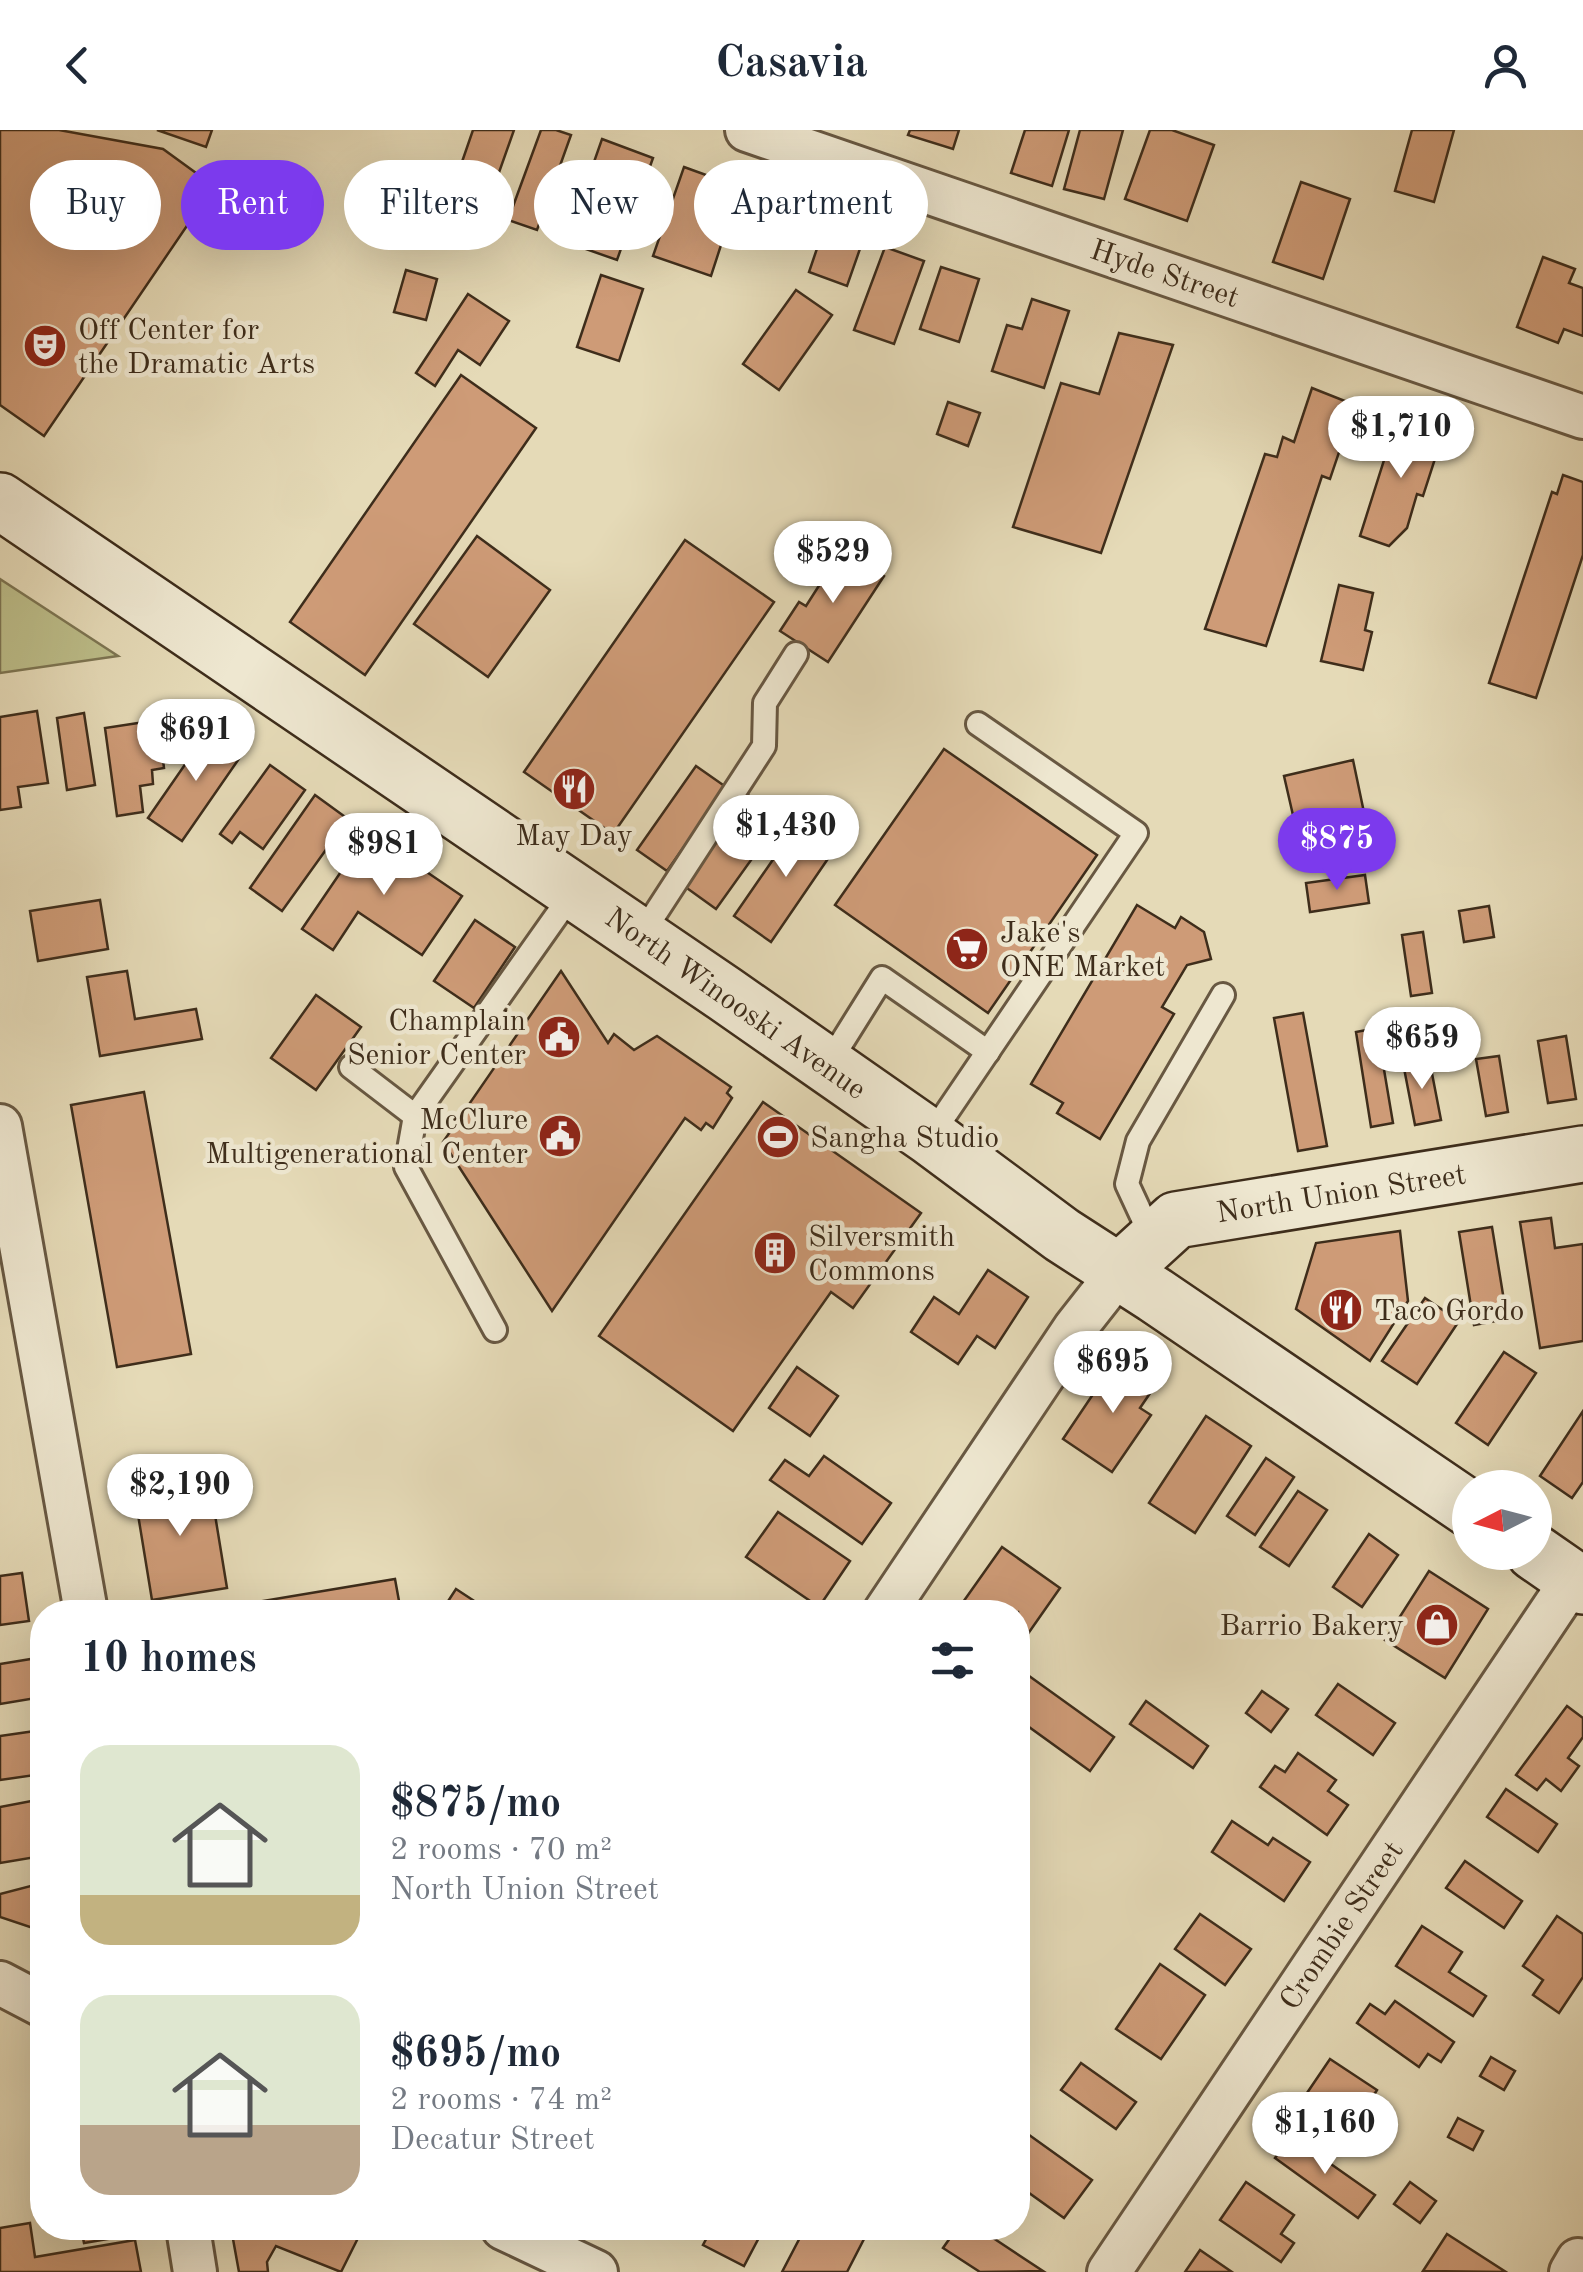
<!DOCTYPE html>
<html lang="en">
<head>
<meta charset="utf-8">
<style>
  body { margin:0; font-family:"Old Standard TT",serif; background:#f2f2f3; color:#1f2937; height:100vh; display:flex; flex-direction:column; font-size:38px; white-space:nowrap }
  * { box-sizing:border-box; margin:0 }
  p { font-size:32px; color:#747a83 }
  .icon { flex:none; width:55px; height:55px; fill:none; stroke:currentColor; stroke-width:2; stroke-linecap:round; stroke-linejoin:round }
  .map { position:relative; flex:1; overflow:hidden }
  .drawer { position:absolute; left:30px; top:1470px; width:1000px; height:640px; display:flex; flex-direction:column; background:#fff; border-radius:40px; box-shadow:0 10px 40px #0002 }
  .drawer>* { flex:none }
  .hud { position:absolute; left:30px; top:30px; width:1000px; height:90px; display:flex; gap:20px }
  .needle { width:65px; rotate:264deg }
  .controls { position:absolute; left:1452px; top:1340px; display:grid; gap:20px }
  .controls a { display:grid; place-items:center; width:100px; height:100px; border-radius:50%; background:#fff; box-shadow:0 10px 40px #0002; font-size:50px }
  .price { position:absolute; translate:-50% -85px; padding:0 22px; border-radius:35px; background:#fff; color:#222; font-size:32px; line-height:65px; filter:drop-shadow(0 2px 5px #0008) }
  .price::after { content:''; position:absolute; left:50%; top:60px; width:30px; height:22px; margin-left:-15px; background:inherit; clip-path:polygon(0 0,100% 0,50% 100%) }
  .price.selected { background:#7c3aed; color:#fff }
  ul { padding:0; list-style:none }
  li { display:flex; align-items:center; gap:30px; height:250px; padding:0 50px }
  li span { display:grid; place-items:center; flex:none; width:280px; height:200px; border-radius:30px; color:#555 }
  li>.icon { margin-inline-start:auto }
  span .icon { width:120px; height:120px; fill:#fffc; stroke-width:1 }
  li b { font-size:42px }
  h2 { display:flex; justify-content:space-between; align-items:center; height:120px; padding:0 50px; font-size:42px }
  .chip { padding:0 35px; border-radius:45px; background:#fff; box-shadow:0 10px 40px #0002; font-size:35px; line-height:90px }
  .chip.selected { background:#7c3aed; color:#fff }
  header { display:flex; justify-content:space-between; align-items:center; height:130px; padding:0 50px; background:#fff; font-size:45px; font-weight:700 }
  .map>svg:first-child { display:block }
</style>
</head>
<body>
<header><svg class="icon" aria-label="back" viewBox="0 0 24 24"><path d="M15 5l-7 7 7 7"/></svg>Casavia<svg class="icon" aria-label="person" viewBox="0 0 24 24"><circle cx="12" cy="8" r="4"/><path d="M4 21q1-7 8-7t8 7"/></svg></header>
<div class="map">
<svg width="1583" height="2142" viewBox="0 0 1583 2142">
  <rect width="100%" height="100%" fill="#e5dab7"/>
  <filter id="stains"><feTurbulence type="fractalNoise" baseFrequency=".002" numOctaves="4"/><feColorMatrix values="0 0 0 0 .2 0 0 0 0 .09 0 0 0 0 .02 0 0 0 .5 -.17"/></filter>
  <radialGradient id="worn" r=".72"><stop offset=".6" stop-color="#630" stop-opacity="0"/><stop offset="1" stop-color="#630" stop-opacity=".3"/></radialGradient>
  <path fill="#bcbd89" stroke="#7d7552" stroke-width="2.5" d="M0,449l118,77 -118,17z"/>
  <g fill="#ce9b77" stroke="#3e2d1b" stroke-width="2.5">
    <path d="M0,0h59l104,19 51,37 -170,250 -44,-31z"/>
    <path d="M157,0h55l-6,17z"/>
    <path d="M473,0h41l-24,68 -36,-13z"/>
    <path d="M541,0h15l15,5 -34,95 -29,-10z"/>
    <path d="M910,0h49l-6,19 -45,-14z"/>
    <path d="M1025,0h44l-17,56 -41,-13z"/>
    <path d="M1080,0h43l-19,69 -40,-10z"/>
    <path d="M1150,0h22l42,15 -27,76 -62,-22z"/>
    <path d="M1412,0h42l-20,72 -39,-11z"/>
    <path d="M602,9l51,19 -36,102 -51,-18z"/>
    <path d="M684,37l47,17 -19,55 10,3 -11,34 -58,-20z"/>
    <path d="M1301,52l49,17 -27,80 -50,-17z"/>
    <path d="M824,98l38,15 -15,43 -38,-14z"/>
    <path d="M885,117l39,14 -30,83 -40,-14z"/>
    <path d="M1543,127l32,12 -6,14 14,5v48l-19,-7 -6,14 -41,-16z"/>
    <path d="M941,137l38,12 -20,63 -39,-13z"/>
    <path d="M406,140l31,9 -11,41 -32,-8z"/>
    <path d="M601,145l42,14 -24,72 -42,-14z"/>
    <path d="M796,160l36,25 -53,75 -36,-26z"/>
    <path d="M468,164l41,27 -29,44 -22,-15 -23,36 -19,-13z"/>
    <path d="M1032,169l37,12 -25,77 -52,-17 15,-46 15,4z"/>
    <path d="M1119,203l54,12 -72,208 -88,-26 48,-144 38,11z"/>
    <path d="M461,245l75,53 -171,247 -75,-53z"/>
    <path d="M1312,258l43,17 -25,74 -8,-3 -56,170 -61,-17 60,-175 12,3 6,-20 11,5z"/>
    <path d="M948,272l32,11 -12,33 -31,-12z"/>
    <path d="M1397,289l46,15 -20,62 -6,-2 -10,34 -18,18 -29,-10z"/>
    <path d="M1563,345l20,7v73l-47,143 -47,-15 63,-191 5,2z"/>
    <path d="M477,406l73,54 -62,87 -74,-53z"/>
    <path d="M685,410l89,62 -161,232 -89,-62z"/>
    <path d="M843,418l41,28 -56,86 -48,-31 19,-29 7,4z"/>
    <path d="M1339,455l34,8 -8,37 7,2 -9,38 -42,-9z"/>
    <path d="M37,581l11,72 -30,4 3,20 -21,3v-93z"/>
    <path d="M84,583l11,72 -28,5 -10,-72z"/>
    <path d="M158,590l6,48 -12,2 1,14 -13,2 3,26 -26,4 -12,-88z"/>
    <path d="M211,597l34,23 -63,91 -34,-23z"/>
    <path d="M944,619l153,106 -109,158 -153,-108z"/>
    <path d="M1353,630l13,62 -68,15 -14,-61z"/>
    <path d="M270,635l35,25 -42,59 -23,-17 -8,11 -12,-9z"/>
    <path d="M696,636l30,21 -59,84 -30,-21z"/>
    <path d="M315,665l33,24 -66,92 -32,-23z"/>
    <path d="M748,665l33,23 -65,91 -32,-23z"/>
    <path d="M801,689l37,25 -67,98 -37,-26z"/>
    <path d="M368,702l94,64 -40,59 -64,-43 -25,38 -31,-21z"/>
    <path d="M1365,745l4,28 -59,9 -4,-29z"/>
    <path d="M100,770l8,49 -70,12 -8,-50z"/>
    <path d="M1137,775l38,23 6,-11 23,15 7,27 -24,6 -25,42 12,7 -74,125 -43,-26 6,-10 -32,-19z"/>
    <path d="M1489,776l5,31 -30,5 -5,-31z"/>
    <path d="M475,790l40,27 -41,61 -40,-27z"/>
    <path d="M1423,802l9,61 -21,3 -9,-61z"/>
    <path d="M127,841l8,48 61,-10 6,30 -102,17 -13,-79z"/>
    <path d="M561,841l47,72 6,-9 20,16 23,-14 74,51 -4,6 5,5 -19,30 -7,-5 -5,7 -16,-12 -133,193 -109,-169z"/>
    <path d="M316,865l45,32 -45,63 -45,-32z"/>
    <path d="M1303,883l24,133 -29,5 -24,-133z"/>
    <path d="M1377,898l16,95 -22,4 -15,-95z"/>
    <path d="M1566,906l10,63 -28,4 -10,-62z"/>
    <path d="M1499,926l9,56 -22,4 -10,-57z"/>
    <path d="M1429,928l12,62 -26,5 -12,-62z"/>
    <path d="M144,962l47,262 -74,13 -46,-262z"/>
    <path d="M763,972l158,111 -68,95 -22,-16 -98,139 -134,-95z"/>
    <path d="M1551,1088l4,30 28,-4v97l-43,7 -20,-126z"/>
    <path d="M1492,1097l15,92 -33,6 -15,-93z"/>
    <path d="M1400,1101l8,70 -38,60 -74,-52 20,-66z"/>
    <path d="M988,1140l40,27 -33,51 -18,-12 -19,28 -47,-32 23,-35 25,17z"/>
    <path d="M1425,1168l34,23 -42,63 -35,-23z"/>
    <path d="M1504,1222l32,21 -48,72 -32,-22z"/>
    <path d="M1118,1227l39,26 -17,25 11,7 -39,57 -49,-33z"/>
    <path d="M797,1237l41,29 -28,40 -41,-28z"/>
    <path d="M1583,1281v71l-11,16 -32,-22z"/>
    <path d="M1206,1286l45,30 -56,87 -46,-30z"/>
    <path d="M824,1326l67,47 -29,41 -92,-64 15,-20 24,16z"/>
    <path d="M1266,1328l28,19 -39,58 -28,-19z"/>
    <path d="M209,1348l18,110 -75,12 -18,-110z"/>
    <path d="M1298,1361l29,19 -38,56 -29,-19z"/>
    <path d="M778,1382l72,49 -31,46 -73,-50z"/>
    <path d="M1369,1404l29,21 -36,52 -29,-20z"/>
    <path d="M1002,1417l58,41 -42,60v-36h-62z"/>
    <path d="M1429,1441l59,38 -43,69 -60,-38z"/>
    <path d="M22,1443l7,48 -29,4v-49z"/>
    <path d="M395,1449l6,33h-136l-2,-11z"/>
    <path d="M456,1459l35,23h-50z"/>
    <path d="M37,1528l5,39 -42,7v-40z"/>
    <path d="M1018,1538l96,69 -24,34 -72,-52z"/>
    <path d="M1338,1554l57,39 -22,32 -57,-40z"/>
    <path d="M1262,1561l26,18 -17,23 -25,-19z"/>
    <path d="M1146,1571l62,45 -15,22 -63,-44z"/>
    <path d="M1567,1576l16,12v19l-15,21 11,8 -18,25 -15,-12 -9,11 -21,-15z"/>
    <path d="M42,1600v44l-42,6v-44z"/>
    <path d="M1298,1623l38,27 -8,11 20,14 -21,30 -67,-48 15,-21 10,6z"/>
    <path d="M1506,1659l51,35 -19,28 -51,-35z"/>
    <path d="M42,1669v57l-42,7v-56z"/>
    <path d="M1232,1691l36,24 5,-7 37,24 -26,39 -72,-49z"/>
    <path d="M1465,1731l57,40 -18,27 -58,-40z"/>
    <path d="M42,1753v48l-42,-14v-23z"/>
    <path d="M1200,1784l51,35 -26,36 -50,-36z"/>
    <path d="M1557,1786l26,18v43l-24,36 -26,-18 10,-15 -20,-14z"/>
    <path d="M1422,1796l40,26 -13,20 37,24 -13,20 -77,-50z"/>
    <path d="M1160,1834l45,31 -44,64 -45,-30z"/>
    <path d="M1395,1871l59,41 -13,20 -13,-8 -9,13 -62,-44 13,-19 15,10z"/>
    <path d="M1491,1927l24,14 -11,19 -24,-14z"/>
    <path d="M1330,1929l47,31 -7,11 24,15 -15,24 -72,-47z"/>
    <path d="M1081,1933l55,39 -20,27 -55,-39z"/>
    <path d="M1458,1988l25,13 -10,19 -25,-13z"/>
    <path d="M1018,1997l74,53 -28,38 -46,-33z"/>
    <path d="M1291,2006l84,59 -17,23 -83,-60z"/>
    <path d="M1246,2052l48,33 -13,19 13,9 -13,19 -61,-42z"/>
    <path d="M1410,2052l26,19 -16,22 -26,-19z"/>
    <path d="M30,2093l5,34 100,-17 6,32h-141v-44z"/>
    <path d="M81,2098h55l1,6 -53,9z"/>
    <path d="M231,2098h132l-22,44 -65,-26 -9,16 1,10h-29z"/>
    <path d="M712,2098h52l-20,38 -41,-21z"/>
    <path d="M805,2098h39l20,11 -17,33h-65z"/>
    <path d="M957,2098h21l65,43 -63,1 -37,-24z"/>
    <path d="M1447,2104l59,38 -83,-1z"/>
    <path d="M1200,2120l32,22h-47z"/>
  </g>
  <g fill="none" stroke-linecap="round" stroke-linejoin="round">
    <g stroke="#685842" stroke-width="28">
      <g id="service">
        <path d="M640,807l124,-191 1,-43 31,-49"/>
        <path d="M827,936l55,-88 106,74"/>
        <path d="M351,937l64,49 159,-225"/>
        <path d="M415,986l-9,51 89,163"/>
        <path d="M930,1007l206,-304 -158,-109"/>
        <path d="M1153,1110l-26,-56 11,-43 85,-146"/>
      </g>
    </g>
    <g stroke="#685842" stroke-width="48">
      <g id="minor">
        <path d="M747,0l836,287"/>
        <path d="M0,996l86,486"/>
        <path d="M885,1482l190,-284 44,-56"/>
        <path d="M0,1853l42,22"/>
        <path d="M188,2098l7,44"/>
        <path d="M503,2098l93,44"/>
        <path d="M1109,2142l464,-693"/>
        <path d="M1571,2142l7,-12"/>
      </g>
    </g>
    <g stroke="#3e2d1b" stroke-width="60">
      <g id="secondary">
        <path d="M0,371l725,493 205,143 132,98 93,60 315,214"/>
        <path d="M1119,1142l57,-52 407,-66"/>
        <path d="M1534,1422l49,34"/>
      </g>
    </g>
    <use href="#service" stroke="#eee7d0" stroke-width="22"/>
    <use href="#minor" stroke="#eee7d0" stroke-width="42"/>
    <use href="#secondary" stroke="#eee7d0" stroke-width="55"/>
  </g>
  <defs>
    <g id="theatre-disc" transform="scale(2.25)"><circle r="9.5" fill="#8f2418" stroke="#eee7d0"/><path d="M-5-5.5Q0-4 5-5.5V0Q5 5 0 6Q-5 5-5 0ZM-3.3-2.5H-1v1.5H-3.3ZM1-2.5H3.3v1.5H1ZM-2.8 1Q0 5.5 2.8 1Z" fill="#fff"/></g>
    <g id="restaurant-disc" transform="scale(2.25)"><circle r="9.5" fill="#8f2418" stroke="#eee7d0"/><path d="M-5-6h1v4h1v-4h1v4h1v-4h1v5L-1.5 .5V6h-2V.5L-5-1ZM5-6V6H3V1.5H1.5Q1.5-4 5-6Z" fill="#fff"/></g>
    <g id="supermarket-disc" transform="scale(2.25)"><circle r="9.5" fill="#8f2418" stroke="#eee7d0"/><path d="M-6-5.5h2.5l.6 2H6L4.5 2H-2.5L-4.4-4H-6ZM-1.5 3.2a1.3 1.3 0 1 0 .1 0ZM3 3.2a1.3 1.3 0 1 0 .1 0Z" fill="#fff"/></g>
    <g id="civic-disc" transform="scale(2.25)"><circle r="9.5" fill="#8f2418" stroke="#eee7d0"/><path d="M-.6-6.5H3V-4.5H.6V-3L4-1V1h2V6H-6V1h2V-1L-.6-3ZM-1.2 2.5V6h2.4V2.5Z" fill="#fff"/></g>
    <g id="stadium-disc" transform="scale(2.25)"><circle r="9.5" fill="#8f2418" stroke="#eee7d0"/><path d="M0-5a6.5 5 0 1 0 0 10a6.5 5 0 1 0 0-10ZM-3.5-1.8h7v3.6h-7Z" fill="#fff"/></g>
    <g id="building-disc" transform="scale(2.25)"><circle r="9.5" fill="#8f2418" stroke="#eee7d0"/><path d="M-4-6H4V6H1V3H-1V6H-4ZM-2.5-4.3h1.7v1.8h-1.7ZM.8-4.3h1.7v1.8H.8ZM-2.5-1h1.7V.8h-1.7ZM.8-1h1.7V.8H.8Z" fill="#fff"/></g>
    <g id="shop-disc" transform="scale(2.25)"><circle r="9.5" fill="#8f2418" stroke="#eee7d0"/><path d="M-5-2.5h2.3a2.7 3.5 0 0 1 5.4 0H5L5.5 6h-11ZM-1.5-2.5h3a1.5 2.3 0 0 0-3 0Z" fill="#fff"/></g>
  </defs>
  <g fill-rule="evenodd">
    <use href="#theatre-disc" x="45" y="216"/>
    <use href="#restaurant-disc" x="574" y="659"/>
    <use href="#supermarket-disc" x="967" y="819"/>
    <use href="#civic-disc" x="559" y="907"/>
    <use href="#civic-disc" x="560" y="1006"/>
    <use href="#stadium-disc" x="778" y="1007"/>
    <use href="#building-disc" x="775" y="1123"/>
    <use href="#restaurant-disc" x="1341" y="1180"/>
    <use href="#shop-disc" x="1437" y="1495"/>
  </g>
  <g text-anchor="middle" stroke-width="9" stroke-linejoin="round" paint-order="stroke">
    <g font-size="30" fill="#3e2d1b" stroke="#eee7d0">
      <text transform="translate(1165 143) rotate(19)" y="10">Hyde Street</text>
      <text transform="translate(736 873) rotate(35)" y="10">North Winooski Avenue</text>
      <text transform="translate(1341 1063) rotate(-9)" y="10">North Union Street</text>
      <text transform="translate(1341 1795) rotate(-56)" y="10">Crombie Street</text>
    </g>
    <g font-size="30" fill="#3e2d1b" stroke="#eee7d0" text-anchor="start">
      <text x="78" y="209">Off Center for<tspan x="78" dy="34">the Dramatic Arts</tspan></text>
      <text x="574" y="715" text-anchor="middle">May Day</text>
      <text x="1000" y="812">Jake's<tspan x="1000" dy="34">ONE Market</tspan></text>
      <text x="526" y="900" text-anchor="end">Champlain<tspan x="526" dy="34">Senior Center</tspan></text>
      <text x="528" y="999" text-anchor="end">McClure<tspan x="528" dy="34">Multigenerational Center</tspan></text>
      <text x="810" y="1017">Sangha Studio</text>
      <text x="808" y="1116">Silversmith<tspan x="808" dy="34">Commons</tspan></text>
      <text x="1374" y="1190">Taco Gordo</text>
      <text x="1404" y="1505" text-anchor="end">Barrio Bakery</text>
    </g>
  </g>
  <rect width="100%" height="100%" filter="url(#stains)"/>
  <rect width="100%" height="100%" fill="url(#worn)"/>
</svg>
<div class="controls">
<a><svg class="needle" viewBox="-14 -14 28 28"><path d="M0-13l5 13h-10z" fill="#e53935"/><path d="M0 13l5-13h-10z" fill="#747a83"/></svg></a>
</div>
<b class="price" style="left:1401px;top:351px">$1,710</b>
<b class="price" style="left:833px;top:476px">$529</b>
<b class="price" style="left:196px;top:654px">$691</b>
<b class="price" style="left:786px;top:750px">$1,430</b>
<b class="price selected" style="left:1337px;top:763px">$875</b>
<b class="price" style="left:384px;top:768px">$981</b>
<b class="price" style="left:1422px;top:962px">$659</b>
<b class="price" style="left:1113px;top:1286px">$695</b>
<b class="price" style="left:180px;top:1409px">$2,190</b>
<b class="price" style="left:1325px;top:2047px">$1,160</b>
<div class="hud">
<a class="chip">Buy</a>
<a class="chip selected">Rent</a>
<a class="chip">Filters</a>
<a class="chip">New</a>
<a class="chip">Apartment</a>
</div>
<section class="drawer">
<h2>10 homes<svg class="icon" aria-label="filters" viewBox="0 0 24 24"><path d="M4 7h16M4 17h16"/><circle cx="9" cy="7" r="2"/><circle cx="15" cy="17" r="2"/></svg></h2>
<ul>
<li><span style="background:linear-gradient(#dfe7d0 75%,#c2b280 0)"><svg class="icon" aria-label="home" viewBox="0 0 24 24"><path d="M3 11l9-7 9 7M6 9v11h12V9"/></svg></span><div><b>$875/mo</b><p>2 rooms · 70 m²</p><p>North Union Street</p></div></li>
<li><span style="background:linear-gradient(#dfe7d0 65%,#b9a48a 0)"><svg class="icon" aria-label="home" viewBox="0 0 24 24"><path d="M3 11l9-7 9 7M6 9v11h12V9"/></svg></span><div><b>$695/mo</b><p>2 rooms · 74 m²</p><p>Decatur Street</p></div></li>
</ul>
</section>
</div>
</body>
</html>
